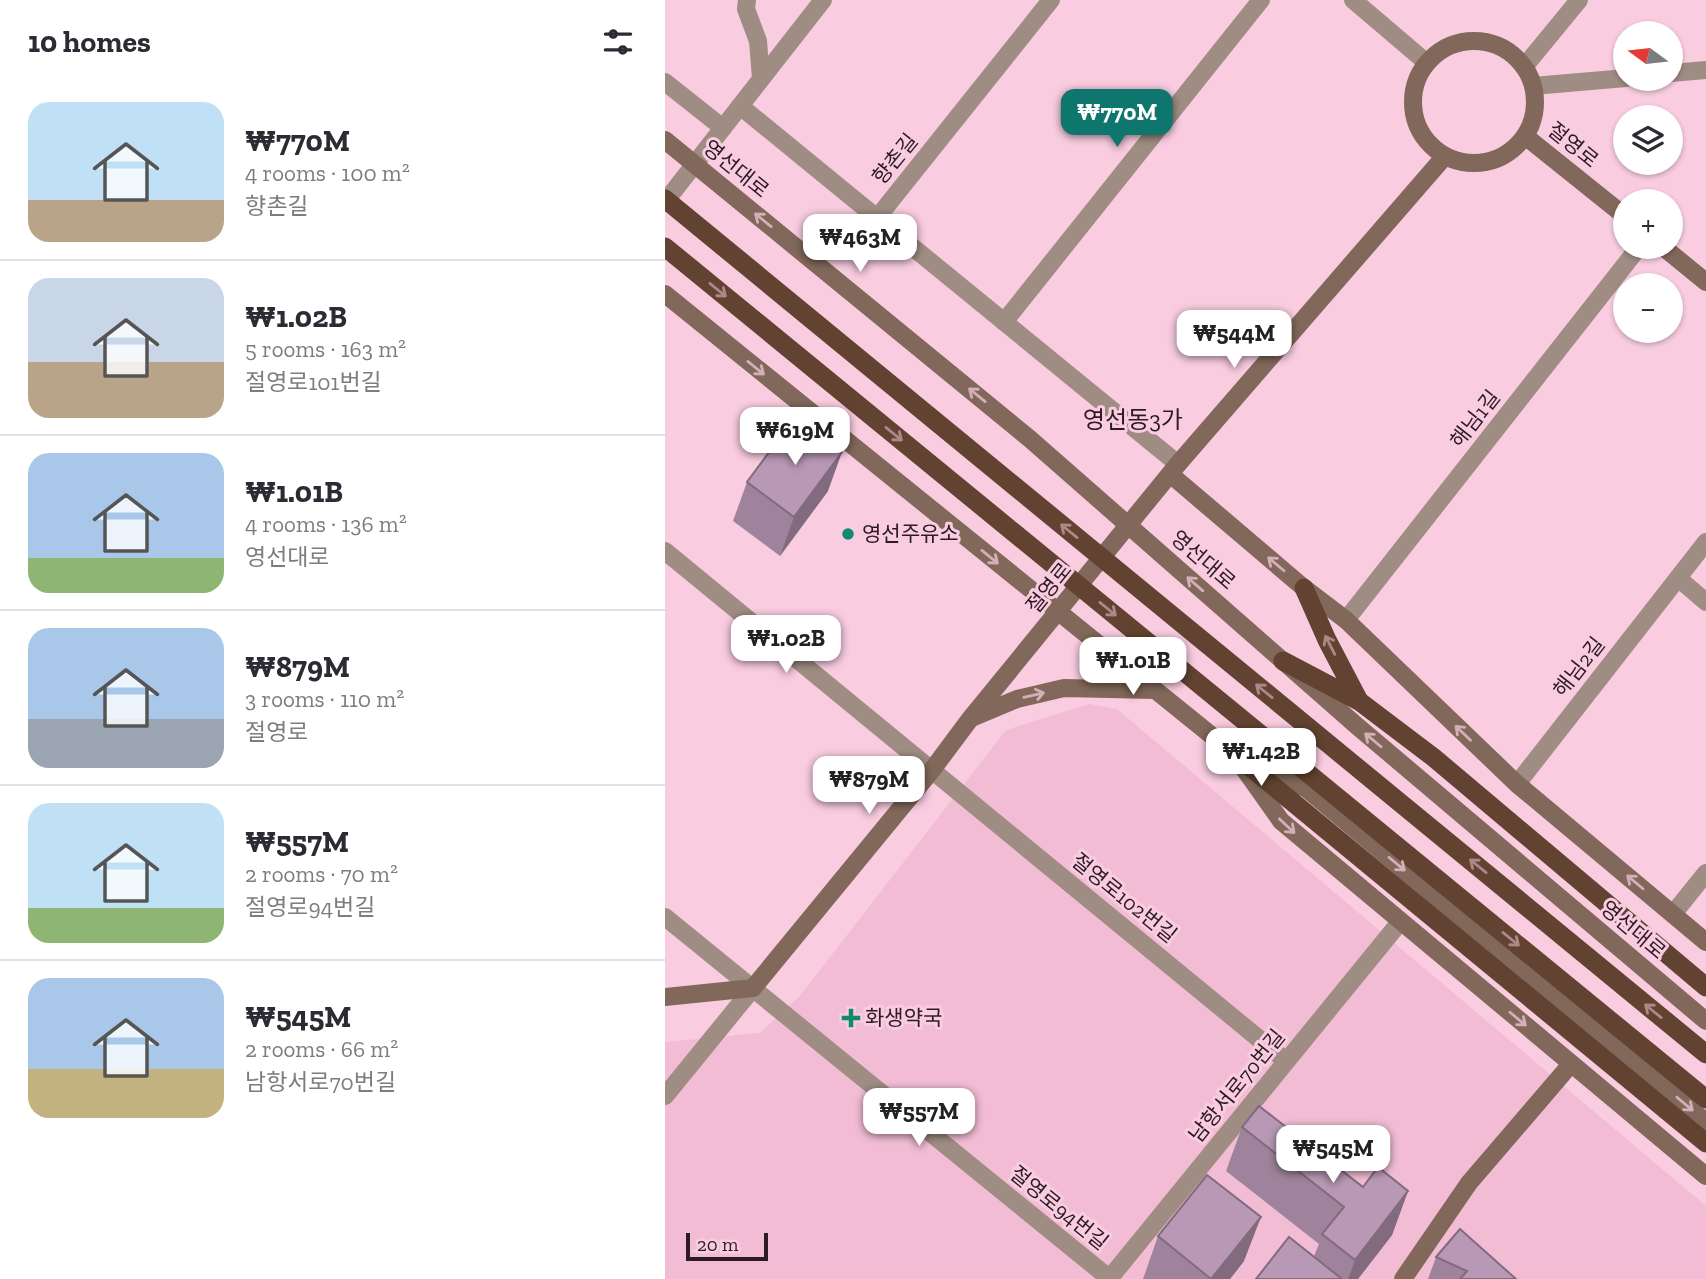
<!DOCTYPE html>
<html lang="en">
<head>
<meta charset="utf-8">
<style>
  body { margin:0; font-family:"Zilla Slab","Noto Sans KR",serif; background:#f7f7f7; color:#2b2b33; height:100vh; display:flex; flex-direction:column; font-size:26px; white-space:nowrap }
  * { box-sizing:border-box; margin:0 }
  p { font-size:23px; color:#7c7c81 }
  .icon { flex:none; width:38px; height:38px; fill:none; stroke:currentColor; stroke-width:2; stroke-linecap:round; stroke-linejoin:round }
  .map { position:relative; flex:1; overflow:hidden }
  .side { display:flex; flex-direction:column; background:#fff; width:665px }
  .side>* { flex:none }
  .needle { width:46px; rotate:285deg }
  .controls { position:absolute; left:948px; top:21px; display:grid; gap:14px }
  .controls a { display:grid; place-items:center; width:70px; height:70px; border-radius:50%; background:#fff; box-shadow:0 2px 5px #0004; font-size:35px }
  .scale { position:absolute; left:21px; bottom:18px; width:82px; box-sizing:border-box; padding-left:7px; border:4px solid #2c1b23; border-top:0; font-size:19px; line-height:24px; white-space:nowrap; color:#2c1b23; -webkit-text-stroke:5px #f9cce0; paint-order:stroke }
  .price { position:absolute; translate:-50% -60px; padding:0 16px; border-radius:14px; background:#fff; color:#222; font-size:23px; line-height:46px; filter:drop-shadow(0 2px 4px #0008) }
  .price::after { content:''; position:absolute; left:50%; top:42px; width:21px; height:16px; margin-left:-10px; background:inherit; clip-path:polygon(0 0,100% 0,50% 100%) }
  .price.current { background:#0f766e; color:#fff }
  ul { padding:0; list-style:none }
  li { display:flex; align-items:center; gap:21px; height:175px; padding:0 28px }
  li+li { border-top:2px solid #e1e1e2 }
  li span { display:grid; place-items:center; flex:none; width:196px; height:140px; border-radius:21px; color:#555 }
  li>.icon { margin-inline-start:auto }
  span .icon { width:84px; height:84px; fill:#fffc; stroke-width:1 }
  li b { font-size:30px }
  h2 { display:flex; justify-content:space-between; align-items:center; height:84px; padding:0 28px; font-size:30px }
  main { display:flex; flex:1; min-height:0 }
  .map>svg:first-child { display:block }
</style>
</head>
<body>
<main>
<section class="side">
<h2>10 homes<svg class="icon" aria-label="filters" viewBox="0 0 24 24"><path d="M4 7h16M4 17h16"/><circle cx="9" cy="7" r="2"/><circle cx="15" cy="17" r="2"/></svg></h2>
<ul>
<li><span style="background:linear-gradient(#bfe0f5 70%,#b9a48a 0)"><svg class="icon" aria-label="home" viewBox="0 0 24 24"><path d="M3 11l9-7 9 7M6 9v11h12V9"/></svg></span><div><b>₩770M</b><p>4 rooms · 100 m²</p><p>향촌길</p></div></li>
<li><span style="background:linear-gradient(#c9d6e8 60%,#b9a48a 0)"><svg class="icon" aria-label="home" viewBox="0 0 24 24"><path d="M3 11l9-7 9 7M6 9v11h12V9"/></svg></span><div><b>₩1.02B</b><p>5 rooms · 163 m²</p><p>절영로101번길</p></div></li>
<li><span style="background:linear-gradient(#a9c7e8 75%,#8fb573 0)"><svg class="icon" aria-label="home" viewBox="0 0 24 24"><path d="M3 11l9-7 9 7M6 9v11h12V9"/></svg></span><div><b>₩1.01B</b><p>4 rooms · 136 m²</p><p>영선대로</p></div></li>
<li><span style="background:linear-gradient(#a9c7e8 65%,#9aa5b1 0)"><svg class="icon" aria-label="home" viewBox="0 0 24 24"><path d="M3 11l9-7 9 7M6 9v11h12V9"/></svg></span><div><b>₩879M</b><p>3 rooms · 110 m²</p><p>절영로</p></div></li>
<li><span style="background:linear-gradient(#bfe0f5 75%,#8fb573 0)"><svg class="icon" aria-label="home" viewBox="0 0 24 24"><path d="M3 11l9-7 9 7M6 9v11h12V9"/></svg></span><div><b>₩557M</b><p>2 rooms · 70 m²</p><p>절영로94번길</p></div></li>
<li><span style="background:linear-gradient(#a9c7e8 65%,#c2b280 0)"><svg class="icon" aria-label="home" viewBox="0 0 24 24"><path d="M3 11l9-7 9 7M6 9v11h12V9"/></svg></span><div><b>₩545M</b><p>2 rooms · 66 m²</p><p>남항서로70번길</p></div></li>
</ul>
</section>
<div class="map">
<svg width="1041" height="1279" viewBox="0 0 1041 1279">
  <rect width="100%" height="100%" fill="#f9cce0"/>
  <path fill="#f2bdd4" d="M424,704l28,5 589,497v73h-1041v-237l95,-9 39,-36 207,-267z"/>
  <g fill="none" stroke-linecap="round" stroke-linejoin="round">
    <path stroke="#9f8d83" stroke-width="18" d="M0,82l58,46"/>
    <g stroke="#9f8d83" stroke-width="18">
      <path d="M82,0l-1,9 12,32 3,38"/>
      <path d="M859,67l55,-67"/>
      <path d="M75,106l438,358"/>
      <path d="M0,202l158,-202"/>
      <path d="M212,218l174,-218"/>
      <path d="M339,322l257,-322"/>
      <path d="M0,551l621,510"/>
      <path d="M1013,578l28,24"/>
      <path d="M681,620l293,-373"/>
      <path d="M852,784l189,-242"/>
      <path d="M1008,914l33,-41"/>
      <path d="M0,917l444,361"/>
      <path d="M0,1096l88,-108"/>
      <path d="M444,1279l291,-357"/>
    </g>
    <g stroke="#9f8d83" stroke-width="18">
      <path d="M688,0l74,63"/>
      <path d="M1006,73l35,-3"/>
      <path d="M868,86l93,-8"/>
    </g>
    <g stroke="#81685a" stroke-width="18">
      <circle cx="809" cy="102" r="61"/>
      <path d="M860,136l101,81"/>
      <path d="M0,140l365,299 327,287 349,295"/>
      <path d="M998,247l43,35"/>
      <path d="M0,294l567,458 75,37 399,333"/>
      <path d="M505,474l134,114 42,32 171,164 189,158"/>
      <path d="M309,717l43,-18 47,-11 90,2"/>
      <path d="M575,763l41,58 425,355"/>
      <path d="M0,997l88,-9 179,-218 38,-51 208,-255 267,-308"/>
      <path d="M738,1279l66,-96 102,-119"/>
    </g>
    <g stroke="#624230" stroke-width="19">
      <path d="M639,588l23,52 32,61"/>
      <path d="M618,661l76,40 74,56 273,230"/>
      <path d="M567,752l474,391"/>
    </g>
    <g stroke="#624230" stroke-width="19">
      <path d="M0,199l1041,855"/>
      <path d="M0,247l1041,852"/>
    </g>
  </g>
  <g fill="#9f839c">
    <path d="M82,482l81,9 -48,65 -47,-35z"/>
    <path d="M577,1127l121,60 45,4 -16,44 -34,44h-102l58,-23 5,-12 -93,-73z"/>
    <path d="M493,1236l86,25 -14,18h-87z"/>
    <path d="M771,1257l80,22h-88z"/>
  </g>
  <g fill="#826a7f">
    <path d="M177,452l-14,39 -48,65 14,-39z"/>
    <path d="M743,1191l-16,44 -34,44h-10l7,-19z"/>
    <path d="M596,1217l-17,44 -14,18h-19z"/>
  </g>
  <g fill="#b998b5" stroke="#826a7f" stroke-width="2">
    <path d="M130,417l47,35 -48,65 -47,-35z"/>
    <path d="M594,1106l104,81 15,-20 30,24 -53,69 -33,-26 22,-27 -102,-80z"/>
    <path d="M542,1175l54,42 -50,62 -53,-43z"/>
    <path d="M795,1229l56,50h-56l7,-8 -31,-14z"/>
    <path d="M624,1237l53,42h-86z"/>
  </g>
  <defs><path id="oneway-shaft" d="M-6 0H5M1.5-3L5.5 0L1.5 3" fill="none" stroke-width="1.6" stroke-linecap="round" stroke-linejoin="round" transform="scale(1.75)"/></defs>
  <g stroke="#d5aeb8">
    <use href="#oneway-shaft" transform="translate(98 220) rotate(-141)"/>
    <use href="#oneway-shaft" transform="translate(91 368) rotate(39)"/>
    <use href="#oneway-shaft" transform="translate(312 395) rotate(-141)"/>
    <use href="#oneway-shaft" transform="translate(325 557) rotate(39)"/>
    <use href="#oneway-shaft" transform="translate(611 564) rotate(-140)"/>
    <use href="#oneway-shaft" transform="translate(530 584) rotate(-139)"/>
    <use href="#oneway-shaft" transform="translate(369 695) rotate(-13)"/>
    <use href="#oneway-shaft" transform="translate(798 733) rotate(-136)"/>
    <use href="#oneway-shaft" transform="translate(708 740) rotate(-140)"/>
    <use href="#oneway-shaft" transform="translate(622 826) rotate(43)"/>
    <use href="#oneway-shaft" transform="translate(732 864) rotate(40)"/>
    <use href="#oneway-shaft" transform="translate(970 882) rotate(-140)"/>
    <use href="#oneway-shaft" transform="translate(853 1019) rotate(40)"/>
    <use href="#oneway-shaft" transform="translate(1020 1104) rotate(40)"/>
  </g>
  <g stroke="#ae8788">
    <use href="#oneway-shaft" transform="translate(53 290) rotate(39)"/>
    <use href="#oneway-shaft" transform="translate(229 434) rotate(39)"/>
    <use href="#oneway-shaft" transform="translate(404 531) rotate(-141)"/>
    <use href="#oneway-shaft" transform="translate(443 609) rotate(39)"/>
    <use href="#oneway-shaft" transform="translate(665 645) rotate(-117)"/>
    <use href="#oneway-shaft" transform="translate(599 691) rotate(-141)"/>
    <use href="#oneway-shaft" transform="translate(813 866) rotate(-141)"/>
    <use href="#oneway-shaft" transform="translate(846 939) rotate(39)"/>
    <use href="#oneway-shaft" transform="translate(988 1011) rotate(-141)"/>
  </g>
  <g fill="#108a6c" stroke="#f9cce0" stroke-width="2.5">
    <circle cx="183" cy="534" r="7"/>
    <path d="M182.5 1007.5h7v7h7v7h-7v7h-7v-7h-7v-7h7z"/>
  </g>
  <g text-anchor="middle" stroke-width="6" stroke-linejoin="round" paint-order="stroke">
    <g font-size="21" fill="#2c1b23" stroke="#f9cce0">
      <text transform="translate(908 145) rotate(39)" y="7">절영로</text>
      <text transform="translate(230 159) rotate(-51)" y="7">향촌길</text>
      <text transform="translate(71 169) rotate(39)" y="7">영선대로</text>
      <text transform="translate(810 419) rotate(-52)" y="7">해님1길</text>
      <text transform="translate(538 560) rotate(41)" y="7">영선대로</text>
      <text transform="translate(384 588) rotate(-51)" y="7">절영로</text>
      <text transform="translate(914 667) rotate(-52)" y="7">해님2길</text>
      <text transform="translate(459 898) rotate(39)" y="7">절영로102번길</text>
      <text transform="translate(968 930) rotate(40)" y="7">영선대로</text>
      <text transform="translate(572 1086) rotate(-51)" y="7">남항서로70번길</text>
      <text transform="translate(394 1208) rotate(39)" y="7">절영로94번길</text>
    </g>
    <g font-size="21" fill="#2c1b23" stroke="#f9cce0" text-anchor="start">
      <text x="197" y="541">영선주유소</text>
      <text x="200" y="1025">화생약국</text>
    </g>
    <g font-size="24" fill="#2c1b23" stroke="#f9cce0">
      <text x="468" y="428">영선동3가</text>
    </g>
  </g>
</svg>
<div class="controls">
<a><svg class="needle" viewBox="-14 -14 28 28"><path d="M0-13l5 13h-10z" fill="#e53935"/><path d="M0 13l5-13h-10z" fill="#7c7c81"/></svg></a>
<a><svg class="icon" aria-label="layers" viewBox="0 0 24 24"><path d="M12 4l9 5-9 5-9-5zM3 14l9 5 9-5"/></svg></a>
<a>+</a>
<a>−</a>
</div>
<div class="scale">20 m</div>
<b class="price current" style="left:452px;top:149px">₩770M</b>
<b class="price" style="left:195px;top:274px">₩463M</b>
<b class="price" style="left:569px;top:370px">₩544M</b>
<b class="price" style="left:130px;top:467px">₩619M</b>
<b class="price" style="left:121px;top:675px">₩1.02B</b>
<b class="price" style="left:468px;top:697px">₩1.01B</b>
<b class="price" style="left:596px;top:788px">₩1.42B</b>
<b class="price" style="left:204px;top:816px">₩879M</b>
<b class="price" style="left:254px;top:1148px">₩557M</b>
<b class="price" style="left:668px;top:1185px">₩545M</b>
</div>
</main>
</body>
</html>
